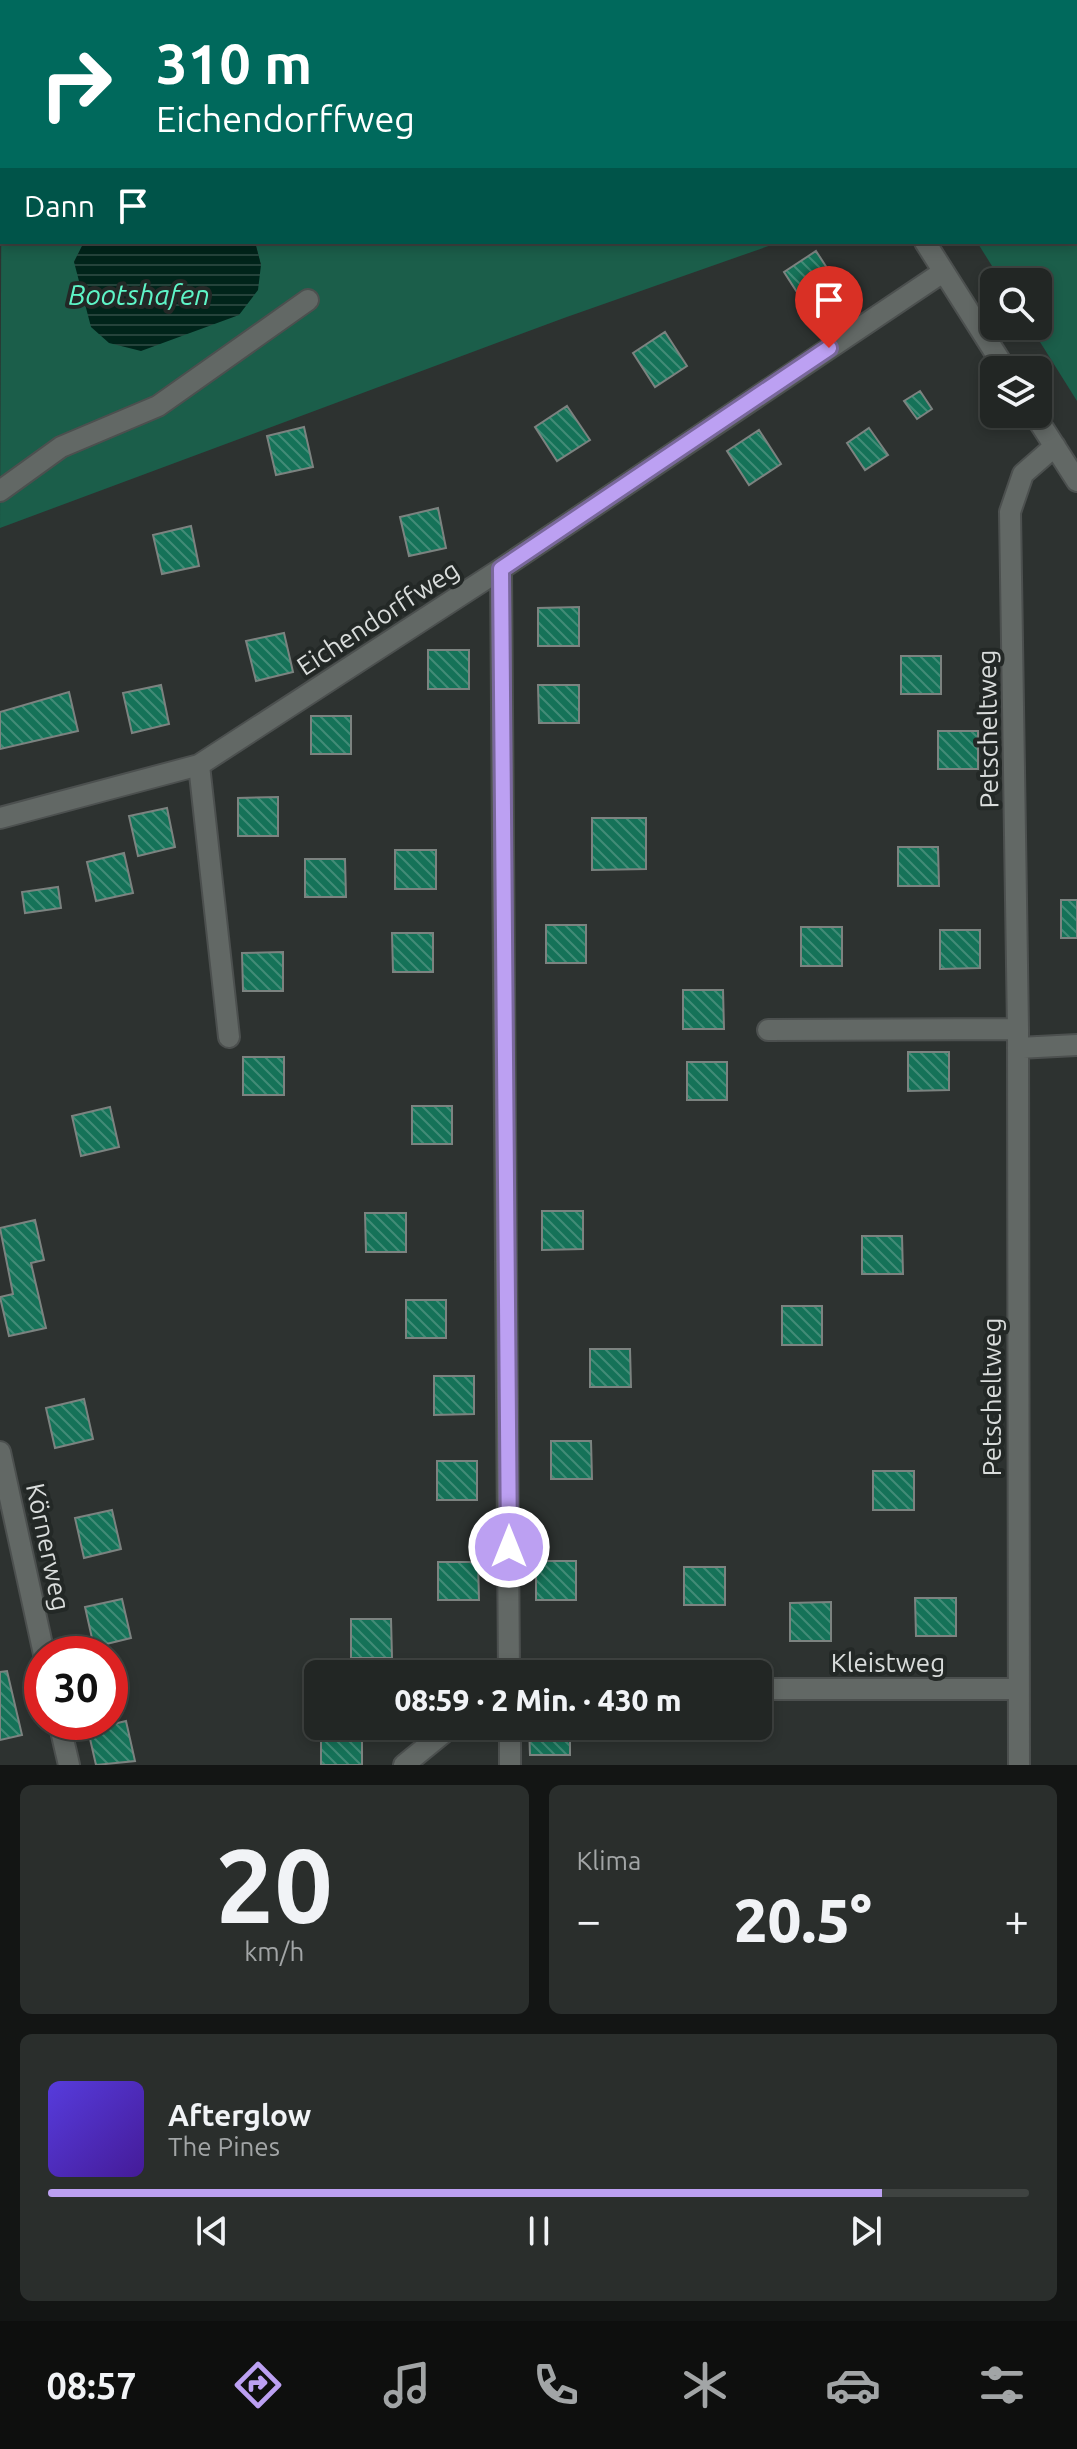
<!DOCTYPE html>
<html lang="de">
<meta charset="utf-8">
<style>
:root{--surface:#222624;--page:#2a2e2c;--text:#f1f3f6;--muted:#a2a5a6;--line:#3f4341;--accent:#bca0f2}
body{margin:0;font-family:Ubuntu,sans-serif;background:var(--page);color:var(--text);height:100vh;display:flex;flex-direction:column;font-size:30px;white-space:nowrap}
*{box-sizing:border-box;margin:0}
p{font-size:26px;color:var(--muted)}
.icon{flex:none;width:44px;height:44px;fill:none;stroke:currentColor;stroke-width:2;stroke-linecap:round;stroke-linejoin:round}
.map{position:relative;height:1765px;overflow:hidden}
.drawer{display:flex;flex-direction:column;gap:20px;padding:20px;background:#131514;flex:1}
.drawer>*{flex:none}
.top-card{position:absolute;left:0px;top:0px;width:1078px;height:244px;box-shadow:0 4px 12px #0003,0 0 0 2px var(--line);background:#00695c;color:#fff;overflow:hidden}
.fabs{position:absolute;left:980px;top:268px;display:grid;gap:16px}
.fabs a{display:grid;place-items:center;width:72px;height:72px;border-radius:12px;background:var(--surface);box-shadow:0 4px 12px #0003,0 0 0 2px var(--line);font-size:40px}
.speed{position:absolute;left:24px;top:1636px;display:flex;gap:16px;font-size:40px;font-weight:700;text-align:center}
.speed>*{display:grid;place-content:center;width:104px;height:104px;border-radius:50%;background:var(--surface);box-shadow:0 4px 12px #0003,0 0 0 2px var(--line);line-height:1}
.speed .limit{border:12px solid #d22;background:#fff;color:#111}
.pin{position:absolute;display:grid;place-items:center;width:68px;height:68px;color:#fff;margin:-82px -34px;border-radius:50% 50% 50% 0;rotate:-45deg;box-shadow:0 0 8px #0007}
.pin .icon{rotate:45deg}
.me{position:absolute;width:88px;margin:-44px;rotate:0deg;stroke-linejoin:round;filter:drop-shadow(0 0 6px #0008)}
.turn{display:flex;align-items:center;gap:28px;height:168px;padding:0 24px;font-size:36px}
.turn .icon{width:104px;height:104px;stroke-width:2.5}
.turn b{display:block;font-size:56px;line-height:68px}
.then{display:flex;align-items:center;height:76px;padding:0 24px;background:#0003;gap:16px;font-size:30px}
.big{font-size:60px;font-weight:800;line-height:1.1}
.drawer .tile{flex:1;display:flex;flex-direction:column;justify-content:center;gap:12px;min-width:0;padding:0 28px;border-radius:12px;background:var(--page)}
.drawer .dial{align-items:center;gap:0}
.dial b{font-size:104px;line-height:1}
.song{display:flex;align-items:center;gap:24px}
.cover{width:96px;height:96px;border-radius:12px;background:linear-gradient(135deg,hsl(250 70% 55%),hsl(260 70% 35%))}
.played{height:8px;border-radius:4px;background:linear-gradient(90deg,var(--accent) 85%,var(--line) 85%)}
.keys{display:flex;justify-content:space-around;direction:ltr}
.heat{display:flex;justify-content:space-between;align-items:center;font-size:44px;direction:ltr}
.drawer .tiles{flex:1;display:grid;gap:20px;grid-template-columns:1fr 1fr}
.tile:last-child{grid-column:span 2}
.trip{position:absolute;left:304px;top:1660px;width:468px;height:80px;border-radius:12px;background:var(--surface);box-shadow:0 4px 12px #0003,0 0 0 2px var(--line);font-weight:800;line-height:80px;text-align:center}
.menu{display:flex;height:128px;justify-content:space-around;align-items:center;background:#0e0f0e;color:var(--muted)}
.menu .icon{width:56px;height:56px}
.menu .current{color:var(--accent)}
.menu b{font-size:36px;color:var(--text)}
.map>svg:first-child{display:block}
.green{fill:#1b5e4a}
.water{fill:url(#water-rules)}
.building{fill:url(#building-back-hatch);stroke:#7c8380;stroke-width:2}
.lines{fill:none;stroke-linecap:round;stroke-linejoin:round}
.minor-casing{stroke:#4c504f;stroke-width:24}
.minor{stroke:#626865;stroke-width:20}
.route-casing{stroke:#7a689d;stroke-width:20}
.route{stroke:#bca0f2;stroke-width:14}
.labels{text-anchor:middle;stroke-width:8;stroke-linejoin:round;paint-order:stroke}
.street-label{font-size:26px;fill:#d9dcdb;stroke:#232826}
.water-label{font-size:28px;font-style:italic;fill:#5ef5c7;stroke:#232826}
</style>
<div class="map">
<svg width="1077" height="1765" viewBox="0 0 1077 1765">
<defs>
<pattern id="water-rules" width="6" height="5" patternUnits="userSpaceOnUse" patternTransform="scale(2)"><rect width="6" height="5" fill="#00241a"/><path d="M0 2.5h6" fill="none" stroke="#25433b"/></pattern>
<pattern id="building-back-hatch" width="6" height="6" patternUnits="userSpaceOnUse" patternTransform="scale(2)"><rect width="6" height="6" fill="#157258"/><path d="M-1 5l2 2M0 0l6 6M5-1l2 2" fill="none" stroke="#428c77"/></pattern>
</defs>
<rect width="100%" height="100%" fill="#2d3230"/>
<path class="green" d="M 170,0 L 796,0 L 797,2 L 165,2 Z
M 863,0 L 1077,0 L 1077,401 L 1030,326 L 1038,326 L 1038,282 L 1002,282 L 977,242 L 1076,242 L 1076,2 Z
M 2,63 L 2,242 L 84,242 L 74,262 L 261,265 L 255,242 L 780,242 L 564,318 L 0,528 Z"/>
<path class="water" d="M 0,0 L 170,0 L 2,2 L 0,64 Z
M 84,242 L 255,242 L 261,265 L 258,290 L 239,315 L 141,351 L 109,343 L 91,327 L 74,262 Z"/>
<path class="building" d="M 816,251 L 838,285 L 806,306 L 784,272 Z
M 665,332 L 687,366 L 655,387 L 633,353 Z
M 920,391 L 932,409 L 917,419 L 904,401 Z
M 567,406 L 590,440 L 557,461 L 535,427 Z
M 304,427 L 313,467 L 276,475 L 267,436 Z
M 869,428 L 888,455 L 865,470 L 847,443 Z
M 759,430 L 781,464 L 749,485 L 727,451 Z
M 438,508 L 446,548 L 409,556 L 400,517 Z
M 191,526 L 199,566 L 162,574 L 153,535 Z
M 579,607 L 579,646 L 538,646 L 538,608 Z
M 284,633 L 293,672 L 256,681 L 246,641 Z
M 428,650 L 469,650 L 469,689 L 428,689 Z
M 901,656 L 941,656 L 941,694 L 901,694 Z
M 161,685 L 169,724 L 132,733 L 123,693 Z
M 538,685 L 579,685 L 579,723 L 539,723 Z
M 69,692 L 78,731 L 0,749 L 0,712 Z
M 311,716 L 351,716 L 351,754 L 311,754 Z
M 938,731 L 978,731 L 978,769 L 938,769 Z
M 278,797 L 278,836 L 238,836 L 238,798 Z
M 167,808 L 175,847 L 138,856 L 129,816 Z
M 592,818 L 646,818 L 646,869 L 592,870 Z
M 898,847 L 938,847 L 939,886 L 898,886 Z
M 395,850 L 436,850 L 436,889 L 395,889 Z
M 124,853 L 133,893 L 96,901 L 87,862 Z
M 305,859 L 345,859 L 346,897 L 305,897 Z
M 58,887 L 61,908 L 25,913 L 22,892 Z
M 1061,900 L 1077,900 L 1077,938 L 1061,938 Z
M 546,925 L 586,925 L 586,963 L 546,963 Z
M 801,927 L 842,927 L 842,966 L 801,966 Z
M 940,930 L 980,930 L 980,968 L 940,969 Z
M 392,933 L 433,933 L 433,972 L 393,972 Z
M 283,952 L 283,991 L 243,991 L 242,953 Z
M 683,990 L 723,990 L 724,1029 L 683,1029 Z
M 908,1052 L 949,1052 L 949,1090 L 908,1091 Z
M 243,1057 L 284,1057 L 284,1095 L 243,1095 Z
M 687,1062 L 727,1062 L 727,1100 L 687,1100 Z
M 412,1106 L 452,1106 L 452,1144 L 412,1144 Z
M 110,1107 L 119,1147 L 81,1156 L 72,1116 Z
M 542,1211 L 583,1211 L 583,1249 L 542,1250 Z
M 365,1213 L 406,1213 L 406,1252 L 366,1252 Z
M 35,1220 L 44,1260 L 31,1263 L 46,1328 L 9,1336 L 0,1297 L 13,1294 L 0,1228 Z
M 862,1236 L 902,1236 L 903,1274 L 862,1274 Z
M 406,1300 L 446,1300 L 446,1338 L 406,1338 Z
M 782,1306 L 822,1306 L 822,1345 L 782,1345 Z
M 590,1349 L 630,1349 L 631,1387 L 590,1387 Z
M 434,1376 L 474,1376 L 474,1414 L 434,1415 Z
M 84,1399 L 93,1439 L 55,1448 L 46,1408 Z
M 551,1441 L 591,1441 L 592,1479 L 551,1479 Z
M 437,1461 L 477,1461 L 477,1500 L 437,1500 Z
M 873,1471 L 914,1471 L 914,1510 L 873,1510 Z
M 112,1510 L 121,1549 L 84,1558 L 75,1518 Z
M 536,1561 L 576,1561 L 576,1600 L 536,1600 Z
M 438,1562 L 478,1562 L 479,1600 L 438,1600 Z
M 684,1567 L 725,1567 L 725,1605 L 684,1605 Z
M 915,1598 L 956,1598 L 956,1636 L 916,1636 Z
M 122,1599 L 131,1638 L 94,1647 L 85,1607 Z
M 831,1602 L 831,1641 L 790,1641 L 790,1603 Z
M 351,1619 L 391,1619 L 392,1658 L 351,1658 Z
M 7,1671 L 22,1735 L 0,1740 L 0,1672 Z
M 126,1721 L 135,1761 L 96,1765 L 88,1730 Z
M 529,1726 L 570,1726 L 570,1755 L 530,1755 Z
M 321,1734 L 362,1734 L 362,1765 L 321,1765 Z"/>
<g class="lines">
<defs>
<path id="minor" d="M 822,0 L 823,2
M 925,242 L 1006,370
M 1034,414 L 1077,481
M 0,491 L 61,447 L 158,406 L 308,300
M 501,569 L 509,1674
M 199,765 L 229,1037
M 0,818 L 199,765 L 501,569 L 943,272
M 768,1030 L 1018,1029
M 1018,1048 L 1077,1045
M 0,1452 L 44,1654
M 758,1689 L 1018,1689
M 59,1722 L 69,1765
M 510,1726 L 510,1765
M 404,1765 L 452,1726
M 1019,1765 L 1018,1029 L 1010,512 L 1023,474 L 1055,446"/>
</defs>
<use href="#minor" class="minor-casing"/>
<use href="#minor" class="minor"/>
</g>
<g class="lines">
<defs>
<path id="route" d="M 509,1547 L 501,569 L 829,348"/>
</defs>
<use href="#route" class="route-casing"/>
<use href="#route" class="route"/>
</g>
<g class="labels">
<g class="street-label">
<text transform="translate(378 618) rotate(-33)" y="9">Eichendorffweg</text>
<text transform="translate(988 729) rotate(-91)" y="9">Petscheltweg</text>
<text transform="translate(992 1397) rotate(-90)" y="9">Petscheltweg</text>
<text transform="translate(48 1547) rotate(78)" y="9">Körnerweg</text>
<text x="888" y="1672">Kleistweg</text>
</g>
<g class="water-label">
<text x="139" y="305">Bootshafen</text>
</g>
</g>
</svg>
<div class="fabs">
<a><svg class="icon" aria-label="search" viewBox="0 0 24 24"><circle cx="10" cy="10" r="6"/><path d="M15 15l6 6"/></svg></a>
<a><svg class="icon" aria-label="layers" viewBox="0 0 24 24"><path d="M12 4l9 5-9 5-9-5zM3 14l9 5 9-5"/></svg></a>
</div>
<div class="speed"><div class="limit">30</div></div>
<div class="pin" style="left:829px;top:348px;background:#d93025"><svg class="icon" aria-label="arrive" viewBox="0 0 24 24"><path d="M6 21V4h12l-3 4 3 4H6"/></svg></div>
<svg class="me" style="left:509px;top:1547px" viewBox="-20 -20 40 40"><circle r="17" fill="#bca0f2" stroke="#fff" stroke-width="3"/><path d="M0-11L8 9 0 5-8 9z" fill="#fff"/></svg>
<div class="trip">08:59 · 2 Min. · 430 m</div>
<div class="top-card">
<div class="turn"><svg class="icon" aria-label="right" viewBox="0 0 24 24"><path d="M7 20v-9h11M14 6l5 5-5 5"/></svg><div><b>310 m</b>Eichendorffweg</div></div>
<div class="then">Dann<svg class="icon" aria-label="arrive" viewBox="0 0 24 24"><path d="M6 21V4h12l-3 4 3 4H6"/></svg></div>
</div>
</div>
<section class="drawer">
<div class="tiles">
<div class="tile dial"><b>20</b><p>km/h</p></div>
<div class="tile"><p>Klima</p>
<div class="heat"><a>−</a><b class="big">20.5°</b><a>+</a></div>
</div>
<div class="tile">
<div class="song"><i class="cover"></i><div><b>Afterglow</b><p>The Pines</p></div></div>
<div class="played"></div>
<div class="keys"><svg class="icon" aria-label="previous" viewBox="0 0 24 24"><path d="M18 5L8 12l10 7zM5 5v14"/></svg><svg class="icon" aria-label="pause" viewBox="0 0 24 24"><path d="M8 5v14M16 5v14"/></svg><svg class="icon" aria-label="next" viewBox="0 0 24 24"><path d="M6 5l10 7-10 7zM19 5v14"/></svg></div>
</div>
</div>
</section>
<nav class="menu">
<b>08:57</b>
<svg class="icon current" aria-label="directions" viewBox="0 0 24 24"><path d="M12 3l9 9-9 9-9-9zM9 14v-3h6M13 9l2 2-2 2"/></svg>
<svg class="icon" aria-label="music" viewBox="0 0 24 24"><path d="M9 18V5l10-2v13"/><circle cx="6" cy="18" r="3"/><circle cx="16" cy="16" r="3"/></svg>
<svg class="icon" aria-label="phone" viewBox="0 0 24 24"><path d="M5 4h4l2 5-3 2q2 4 5 5l2-3 5 2v4C11 20 4 13 5 4z"/></svg>
<svg class="icon" aria-label="climate" viewBox="0 0 24 24"><path d="M12 3v18M4 7l16 10M4 17L20 7"/></svg>
<svg class="icon" aria-label="car" viewBox="0 0 24 24"><path d="M5 17H2v-5l4-1 3-4h7l3 4 3 1v5h-3M9 17h6M6 11h13"/><circle cx="7" cy="17" r="2"/><circle cx="17" cy="17" r="2"/></svg>
<svg class="icon" aria-label="filters" viewBox="0 0 24 24"><path d="M4 7h16M4 17h16"/><circle cx="9" cy="7" r="2"/><circle cx="15" cy="17" r="2"/></svg>
</nav>
